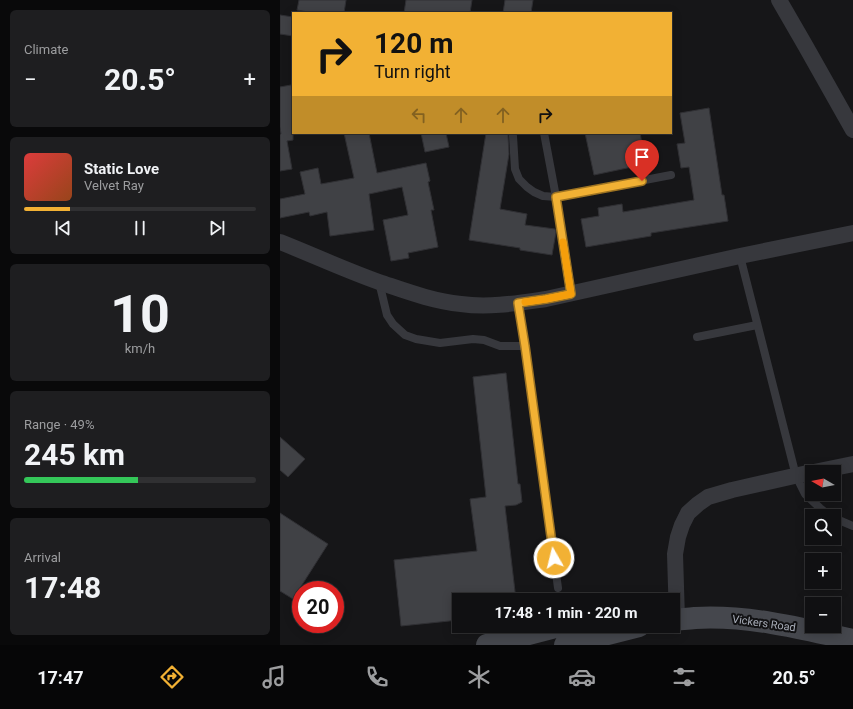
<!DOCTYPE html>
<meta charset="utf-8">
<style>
:root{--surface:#101012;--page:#1e1e20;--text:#f1f3f6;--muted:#9c9d9f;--line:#303032;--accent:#f2b134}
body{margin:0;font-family:Roboto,sans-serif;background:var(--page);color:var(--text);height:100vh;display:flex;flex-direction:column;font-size:15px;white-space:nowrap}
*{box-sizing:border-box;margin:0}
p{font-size:13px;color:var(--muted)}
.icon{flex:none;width:22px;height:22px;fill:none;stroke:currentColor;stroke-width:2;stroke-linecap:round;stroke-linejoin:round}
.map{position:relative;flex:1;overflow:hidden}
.sheet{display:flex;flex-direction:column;gap:10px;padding:10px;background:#09090a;width:280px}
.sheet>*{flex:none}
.guide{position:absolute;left:12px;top:12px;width:380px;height:122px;border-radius:0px;box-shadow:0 2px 10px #0003,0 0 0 1px var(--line);background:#f2b134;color:#111;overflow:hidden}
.needle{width:26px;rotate:279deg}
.buttons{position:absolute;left:525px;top:465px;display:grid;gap:8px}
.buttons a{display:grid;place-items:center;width:36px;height:36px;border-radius:0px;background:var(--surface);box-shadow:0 2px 10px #0003,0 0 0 1px var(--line);font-size:20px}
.speed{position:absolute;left:12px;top:581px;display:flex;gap:8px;font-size:20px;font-weight:700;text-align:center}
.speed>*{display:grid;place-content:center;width:52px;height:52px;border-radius:50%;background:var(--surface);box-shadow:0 2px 10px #0003,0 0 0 1px var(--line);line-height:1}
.speed .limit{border:6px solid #d22;background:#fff;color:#111}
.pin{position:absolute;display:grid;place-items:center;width:34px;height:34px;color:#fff;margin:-41px -17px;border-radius:50% 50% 50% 0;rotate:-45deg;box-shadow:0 0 4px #0007}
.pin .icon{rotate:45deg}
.me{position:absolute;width:44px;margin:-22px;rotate:352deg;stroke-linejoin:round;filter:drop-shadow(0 0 3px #0008)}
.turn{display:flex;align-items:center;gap:14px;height:84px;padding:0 16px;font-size:18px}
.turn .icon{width:52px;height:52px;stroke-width:2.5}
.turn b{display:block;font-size:28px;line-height:34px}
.lanes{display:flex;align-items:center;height:38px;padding:0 16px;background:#0003;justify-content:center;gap:20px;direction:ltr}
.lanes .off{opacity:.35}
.big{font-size:30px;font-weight:700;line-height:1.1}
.sheet .widget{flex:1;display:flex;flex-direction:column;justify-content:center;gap:6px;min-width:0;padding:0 14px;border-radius:6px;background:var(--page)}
.sheet .dial{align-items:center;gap:0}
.dial b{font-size:52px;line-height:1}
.song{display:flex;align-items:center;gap:12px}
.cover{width:48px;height:48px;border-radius:6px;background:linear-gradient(135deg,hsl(0 70% 55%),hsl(20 70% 35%))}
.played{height:4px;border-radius:2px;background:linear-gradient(90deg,var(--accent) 20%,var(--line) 20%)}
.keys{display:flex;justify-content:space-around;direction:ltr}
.heat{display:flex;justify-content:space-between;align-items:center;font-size:22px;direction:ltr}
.charge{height:6px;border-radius:3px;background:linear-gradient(90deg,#34c759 49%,var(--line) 0)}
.trip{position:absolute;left:172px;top:593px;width:228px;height:40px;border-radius:0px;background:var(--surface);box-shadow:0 2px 10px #0003,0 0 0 1px var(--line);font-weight:700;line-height:40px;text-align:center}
.menu{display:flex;height:64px;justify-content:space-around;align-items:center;background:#060607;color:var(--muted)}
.menu .icon{width:28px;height:28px}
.menu .on{color:var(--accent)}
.menu b{font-size:18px;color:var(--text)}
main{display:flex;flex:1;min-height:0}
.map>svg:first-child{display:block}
.building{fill:#404145;stroke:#303034}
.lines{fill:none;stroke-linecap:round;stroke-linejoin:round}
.service{stroke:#37383d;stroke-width:8}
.minor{stroke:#37383d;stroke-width:16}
.secondary{stroke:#45474d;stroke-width:22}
.route-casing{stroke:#9d7322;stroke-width:10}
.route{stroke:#f2b134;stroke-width:7}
.slow{stroke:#f59e0b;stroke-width:7}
.labels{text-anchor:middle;stroke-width:4;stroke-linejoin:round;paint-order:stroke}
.street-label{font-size:11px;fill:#a8adb8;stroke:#111113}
</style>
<main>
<section class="sheet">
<div class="widget"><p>Climate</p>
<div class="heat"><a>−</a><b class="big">20.5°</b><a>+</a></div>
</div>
<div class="widget">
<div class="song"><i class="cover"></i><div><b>Static Love</b><p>Velvet Ray</p></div></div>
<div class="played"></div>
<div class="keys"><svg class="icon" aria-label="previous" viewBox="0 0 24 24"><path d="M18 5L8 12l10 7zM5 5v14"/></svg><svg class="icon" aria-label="pause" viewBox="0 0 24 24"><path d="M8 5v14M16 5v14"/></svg><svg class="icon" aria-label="next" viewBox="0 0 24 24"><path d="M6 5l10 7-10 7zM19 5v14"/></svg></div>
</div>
<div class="widget dial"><b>10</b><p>km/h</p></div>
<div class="widget"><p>Range · 49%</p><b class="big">245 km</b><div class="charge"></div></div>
<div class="widget"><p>Arrival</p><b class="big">17:48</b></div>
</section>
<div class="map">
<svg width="573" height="645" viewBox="0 0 573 645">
<rect width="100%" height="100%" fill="#161618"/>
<path class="building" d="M 19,0 L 66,0 L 64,13 L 34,13 L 17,10 Z
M 126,0 L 192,0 L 190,13 L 124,13 Z
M 225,0 L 253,0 L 251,13 L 223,13 Z
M 0,15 L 13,17 L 13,36 L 0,34 Z
M 11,85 L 13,94 L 13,140 L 7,141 L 12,169 L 0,171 L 0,135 L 1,134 L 0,127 L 0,87 Z
M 429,108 L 442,195 L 444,195 L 448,221 L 371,233 L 371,236 L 306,247 L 301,219 L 319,216 L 318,208 L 342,204 L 343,212 L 414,200 L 409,167 L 401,168 L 397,144 L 405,143 L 400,113 Z
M 64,133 L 89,133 L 97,173 L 146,163 L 150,181 L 148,182 L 154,210 L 151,210 L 158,247 L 128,253 L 129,258 L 111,261 L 103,220 L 128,215 L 122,187 L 89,194 L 94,230 L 50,236 L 47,212 L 30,216 L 29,212 L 0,218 L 0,199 L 25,194 L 20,172 L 38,168 L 41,184 L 74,178 Z
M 141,133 L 166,133 L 169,147 L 145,152 Z
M 206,133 L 228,133 L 228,136 L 229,154 L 220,209 L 247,214 L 245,225 L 275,229 L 276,232 L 272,255 L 240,250 L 240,248 L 189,240 Z
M 305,133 L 360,133 L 366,164 L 314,175 Z
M 226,373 L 238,484 L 240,484 L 242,502 L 236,505 L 225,506 L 236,600 L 179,600 L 179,620 L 121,626 L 114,560 L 197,551 L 190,499 L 206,497 L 193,377 Z
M 0,437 L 25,459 L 8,477 L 0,470 Z
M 0,513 L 48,544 L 13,599 L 0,591 Z"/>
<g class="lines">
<path class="service" d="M 264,133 L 276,197 L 291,294
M 233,136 L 235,169 L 239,179 L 247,187 L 254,192 L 263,196 L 276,197 L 391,175
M 460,256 L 516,476 L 525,494 L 540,508 L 550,516
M 99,282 L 107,315 L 113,324 L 125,335 L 136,339 L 160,343 L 193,339 L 204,340 L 220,346 L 245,346
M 238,303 L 245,346 L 278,588
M 417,337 L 477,325
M 554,518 L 573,526"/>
<path class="minor" d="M 499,0 L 525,45 L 573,130
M 0,242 C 33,255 65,270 99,282 C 126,291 152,301 181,304 C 209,308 238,303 266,299 L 460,256 L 573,233
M 534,472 L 573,464
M 397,619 L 395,554 L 398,537 L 402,525 L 408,513 L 418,504 L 428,497 L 452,490 L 532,472"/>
<path class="secondary" d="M 393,620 C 400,619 407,619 415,618 C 468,615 521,628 573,640
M 207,645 L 279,626
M 285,645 L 359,626"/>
</g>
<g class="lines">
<defs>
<path id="route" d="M 274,558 L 245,346 L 238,303 L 266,299 L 291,294 L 276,197 L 362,181"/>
</defs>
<use href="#route" class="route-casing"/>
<use href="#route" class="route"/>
<path class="slow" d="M 245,302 L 266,299 L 291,294 L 283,242"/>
</g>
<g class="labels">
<g class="street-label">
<text transform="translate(484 623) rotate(8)" y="4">Vickers Road</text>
</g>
</g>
</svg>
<div class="buttons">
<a><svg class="needle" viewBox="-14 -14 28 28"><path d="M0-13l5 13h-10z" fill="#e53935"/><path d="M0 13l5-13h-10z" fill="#9c9d9f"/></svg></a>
<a><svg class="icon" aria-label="search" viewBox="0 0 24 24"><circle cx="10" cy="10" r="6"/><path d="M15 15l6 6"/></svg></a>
<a>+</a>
<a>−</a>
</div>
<div class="speed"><div class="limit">20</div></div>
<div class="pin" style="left:362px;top:181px;background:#d93025"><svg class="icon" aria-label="arrive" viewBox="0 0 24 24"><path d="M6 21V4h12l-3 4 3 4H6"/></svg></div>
<svg class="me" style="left:274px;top:558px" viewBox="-20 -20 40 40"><circle r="17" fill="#f2b134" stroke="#fff" stroke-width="3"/><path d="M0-11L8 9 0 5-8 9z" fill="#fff"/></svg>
<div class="trip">17:48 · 1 min · 220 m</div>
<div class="guide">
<div class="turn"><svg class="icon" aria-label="right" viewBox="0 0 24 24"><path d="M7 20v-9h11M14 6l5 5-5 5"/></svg><div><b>120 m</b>Turn right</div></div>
<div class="lanes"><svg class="icon off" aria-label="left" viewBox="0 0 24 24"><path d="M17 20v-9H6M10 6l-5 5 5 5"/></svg><svg class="icon off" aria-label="ahead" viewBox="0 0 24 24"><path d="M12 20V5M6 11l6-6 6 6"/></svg><svg class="icon off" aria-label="ahead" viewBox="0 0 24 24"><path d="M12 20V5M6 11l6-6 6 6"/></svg><svg class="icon" aria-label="right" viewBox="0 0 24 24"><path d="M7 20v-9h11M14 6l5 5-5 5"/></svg></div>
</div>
</div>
</main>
<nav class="menu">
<b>17:47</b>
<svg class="icon on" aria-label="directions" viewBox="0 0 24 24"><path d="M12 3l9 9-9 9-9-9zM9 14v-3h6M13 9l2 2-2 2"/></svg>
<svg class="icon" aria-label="music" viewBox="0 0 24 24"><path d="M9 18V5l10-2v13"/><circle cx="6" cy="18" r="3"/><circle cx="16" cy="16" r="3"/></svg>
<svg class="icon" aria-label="phone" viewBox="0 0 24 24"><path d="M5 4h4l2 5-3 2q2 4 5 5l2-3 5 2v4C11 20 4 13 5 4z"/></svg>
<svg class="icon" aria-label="climate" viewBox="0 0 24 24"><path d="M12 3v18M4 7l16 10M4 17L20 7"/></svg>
<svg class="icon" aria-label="car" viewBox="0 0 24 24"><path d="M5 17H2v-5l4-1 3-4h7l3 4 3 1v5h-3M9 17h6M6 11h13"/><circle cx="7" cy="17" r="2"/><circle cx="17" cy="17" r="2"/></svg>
<svg class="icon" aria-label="filters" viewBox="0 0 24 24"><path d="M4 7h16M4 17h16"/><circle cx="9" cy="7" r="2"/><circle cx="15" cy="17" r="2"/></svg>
<b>20.5°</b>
</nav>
